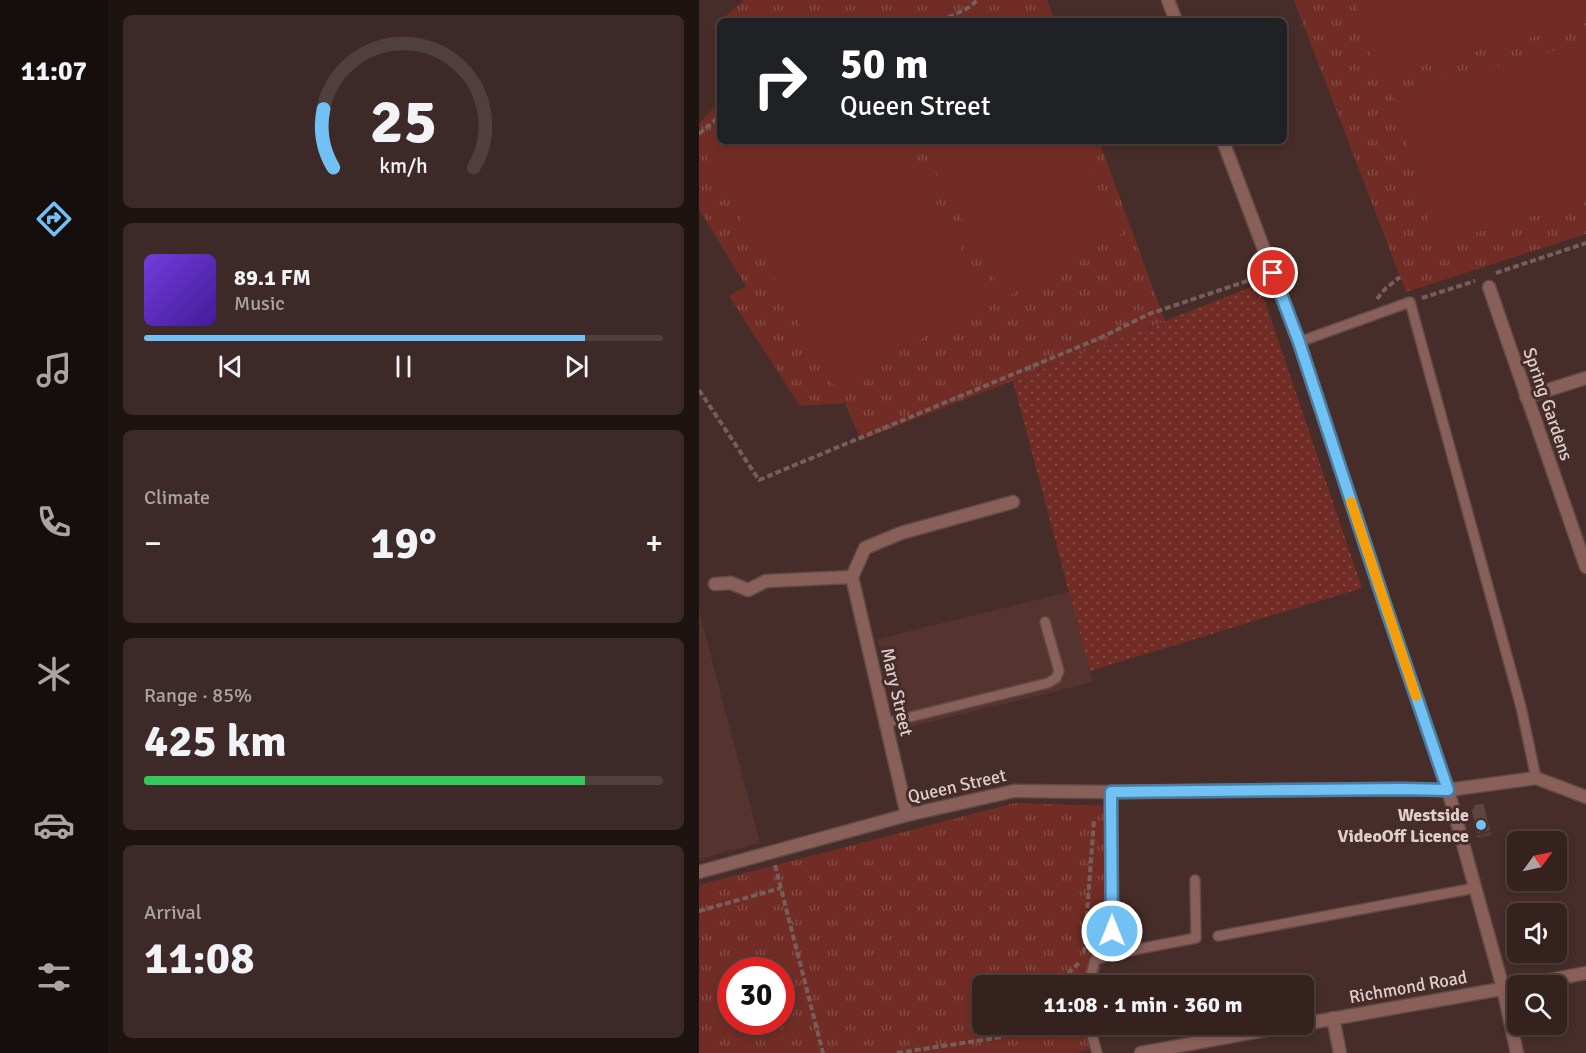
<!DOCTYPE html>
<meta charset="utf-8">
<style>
:root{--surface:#35221f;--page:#3d2a28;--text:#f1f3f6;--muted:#aaa4a4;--line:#4f3f3d;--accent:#72c1f5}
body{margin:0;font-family:Signika,sans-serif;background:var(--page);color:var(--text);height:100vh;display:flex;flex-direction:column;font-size:22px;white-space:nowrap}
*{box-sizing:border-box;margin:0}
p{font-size:20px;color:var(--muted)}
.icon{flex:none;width:33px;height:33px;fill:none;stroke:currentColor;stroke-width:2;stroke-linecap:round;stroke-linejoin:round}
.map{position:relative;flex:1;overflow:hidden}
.side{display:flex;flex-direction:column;gap:15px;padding:15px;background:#1d1311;width:591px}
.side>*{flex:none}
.hud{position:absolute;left:18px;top:18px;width:570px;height:126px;border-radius:9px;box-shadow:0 3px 9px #0003,0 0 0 2px var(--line);background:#202124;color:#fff;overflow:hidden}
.needle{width:39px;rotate:57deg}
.tools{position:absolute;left:808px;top:831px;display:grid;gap:12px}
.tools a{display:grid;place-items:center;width:60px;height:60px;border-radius:9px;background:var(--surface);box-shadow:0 3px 9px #0003,0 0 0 2px var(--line);font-size:30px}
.speed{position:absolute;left:18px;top:957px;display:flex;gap:12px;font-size:30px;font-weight:700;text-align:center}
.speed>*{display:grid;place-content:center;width:78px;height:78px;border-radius:50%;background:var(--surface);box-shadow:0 3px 9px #0003,0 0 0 2px var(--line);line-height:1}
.speed .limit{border:9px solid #d22;background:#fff;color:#111}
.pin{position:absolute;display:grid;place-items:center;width:51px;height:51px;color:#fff;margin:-26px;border:3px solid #fff;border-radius:50%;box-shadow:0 2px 6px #0007}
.me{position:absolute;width:66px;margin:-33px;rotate:0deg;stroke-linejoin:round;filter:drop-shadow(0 0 4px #0008)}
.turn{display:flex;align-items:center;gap:21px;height:126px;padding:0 24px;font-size:27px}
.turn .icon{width:78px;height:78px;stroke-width:2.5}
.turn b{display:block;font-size:42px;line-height:51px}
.big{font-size:45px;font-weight:700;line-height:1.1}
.side .widget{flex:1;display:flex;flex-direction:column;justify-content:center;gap:9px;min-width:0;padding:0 21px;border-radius:9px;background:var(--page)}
.side .dial{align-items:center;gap:0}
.dial svg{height:156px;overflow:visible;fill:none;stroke:var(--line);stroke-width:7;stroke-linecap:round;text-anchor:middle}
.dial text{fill:var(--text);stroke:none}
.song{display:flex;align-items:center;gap:18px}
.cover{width:72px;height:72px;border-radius:9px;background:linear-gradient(135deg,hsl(260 70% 55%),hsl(260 70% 35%))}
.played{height:6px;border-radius:3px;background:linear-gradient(90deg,var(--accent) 85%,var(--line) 85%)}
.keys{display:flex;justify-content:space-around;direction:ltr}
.heat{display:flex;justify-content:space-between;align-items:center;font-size:33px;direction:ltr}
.charge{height:9px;border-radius:4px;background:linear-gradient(90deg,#34c759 85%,var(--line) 0)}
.trip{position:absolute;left:273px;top:975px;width:342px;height:60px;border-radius:9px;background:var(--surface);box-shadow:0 3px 9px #0003,0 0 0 2px var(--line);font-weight:700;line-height:60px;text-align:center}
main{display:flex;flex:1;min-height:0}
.menu{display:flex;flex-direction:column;width:108px;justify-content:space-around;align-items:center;background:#150e0c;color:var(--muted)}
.menu .icon{width:42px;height:42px}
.menu .selected{color:var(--accent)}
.menu b{font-size:27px;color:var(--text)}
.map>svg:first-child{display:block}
.built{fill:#55342f}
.grass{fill:url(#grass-tufts);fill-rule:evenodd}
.garden{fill:url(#garden-dots)}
.pitch{fill:#712d25}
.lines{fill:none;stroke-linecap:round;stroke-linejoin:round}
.service-casing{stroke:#624a46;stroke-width:12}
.minor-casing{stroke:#624a46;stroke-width:15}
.tertiary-casing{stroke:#624a46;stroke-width:15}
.path{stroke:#765f5b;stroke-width:4;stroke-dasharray:6 3;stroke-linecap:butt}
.service{stroke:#896059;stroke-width:9}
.minor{stroke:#896059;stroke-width:12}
.tertiary{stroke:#896059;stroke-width:12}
.wall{fill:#523a37}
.building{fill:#5f4440;stroke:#42302d;stroke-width:1.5}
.route-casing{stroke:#4a7d9f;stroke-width:15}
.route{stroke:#72c1f5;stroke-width:10}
.slow{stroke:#f59e0b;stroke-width:10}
.poi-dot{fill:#72c1f5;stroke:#472d29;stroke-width:2}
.labels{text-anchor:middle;stroke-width:6;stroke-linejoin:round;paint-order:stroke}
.street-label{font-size:18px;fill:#dfcecb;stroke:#472d29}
.poi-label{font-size:18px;font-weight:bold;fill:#dfcecb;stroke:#472d29;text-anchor:end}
</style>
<main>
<nav class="menu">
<b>11:07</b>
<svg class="icon selected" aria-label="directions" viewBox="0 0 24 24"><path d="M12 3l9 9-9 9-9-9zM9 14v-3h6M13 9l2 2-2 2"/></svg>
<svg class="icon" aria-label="music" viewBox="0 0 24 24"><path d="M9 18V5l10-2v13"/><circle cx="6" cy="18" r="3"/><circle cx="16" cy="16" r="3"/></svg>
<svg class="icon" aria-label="phone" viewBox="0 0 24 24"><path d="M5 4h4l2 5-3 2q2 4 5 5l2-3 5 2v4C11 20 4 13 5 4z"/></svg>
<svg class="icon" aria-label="climate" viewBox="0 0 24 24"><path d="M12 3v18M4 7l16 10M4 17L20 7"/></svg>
<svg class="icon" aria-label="car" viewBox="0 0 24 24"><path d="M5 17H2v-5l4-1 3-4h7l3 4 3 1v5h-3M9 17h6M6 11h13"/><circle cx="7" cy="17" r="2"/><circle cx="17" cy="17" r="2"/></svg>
<svg class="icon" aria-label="filters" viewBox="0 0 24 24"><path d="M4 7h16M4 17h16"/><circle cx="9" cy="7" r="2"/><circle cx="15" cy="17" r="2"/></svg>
</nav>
<section class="side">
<div class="widget dial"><svg viewBox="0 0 100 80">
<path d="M14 69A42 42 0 1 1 86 69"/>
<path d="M14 69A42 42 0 0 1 9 39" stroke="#72c1f5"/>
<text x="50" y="56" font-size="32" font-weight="700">25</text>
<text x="50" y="72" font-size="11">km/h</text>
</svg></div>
<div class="widget">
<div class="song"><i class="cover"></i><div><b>89.1 FM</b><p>Music</p></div></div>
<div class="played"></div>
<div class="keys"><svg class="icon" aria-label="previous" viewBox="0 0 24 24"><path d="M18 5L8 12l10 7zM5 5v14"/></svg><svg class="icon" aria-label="pause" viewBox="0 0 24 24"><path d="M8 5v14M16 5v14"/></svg><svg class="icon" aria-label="next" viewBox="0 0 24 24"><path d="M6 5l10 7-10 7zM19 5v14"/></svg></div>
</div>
<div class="widget"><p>Climate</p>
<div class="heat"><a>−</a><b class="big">19°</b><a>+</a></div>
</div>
<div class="widget"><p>Range · 85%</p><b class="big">425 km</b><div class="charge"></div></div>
<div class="widget"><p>Arrival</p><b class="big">11:08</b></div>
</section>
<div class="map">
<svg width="887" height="1053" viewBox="0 0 887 1053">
<defs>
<pattern id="grass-tufts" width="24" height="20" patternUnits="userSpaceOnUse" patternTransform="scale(1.5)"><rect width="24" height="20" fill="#712d25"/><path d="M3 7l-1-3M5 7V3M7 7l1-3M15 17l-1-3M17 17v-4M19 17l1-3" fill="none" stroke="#854a43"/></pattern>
<pattern id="garden-dots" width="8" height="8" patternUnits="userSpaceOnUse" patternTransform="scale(1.5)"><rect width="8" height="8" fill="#712d25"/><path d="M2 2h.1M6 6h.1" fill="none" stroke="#854a43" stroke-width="1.8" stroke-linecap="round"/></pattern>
</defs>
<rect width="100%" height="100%" fill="#472d29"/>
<path class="built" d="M 370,592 L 394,682 L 203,729 L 178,639 Z
M 0,611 L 61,843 L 0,859 Z"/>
<path class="grass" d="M 45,0 L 348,0 L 356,21 L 21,21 L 21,34 L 14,27 Z
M 595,0 L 887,0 L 887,234 L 707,292 Z
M 21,101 L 21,141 L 400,141 L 466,321 L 162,440 L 146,403 L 101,406 L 30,296 L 47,286 L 0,209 L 0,124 Z
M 316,803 L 408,806 L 406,940 L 398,985 L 284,986 L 284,1024 L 394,1025 L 394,1049 L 375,1053 L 0,1053 L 0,885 ZM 32,970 L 82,970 L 82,1022 L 32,1022 Z"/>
<path class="garden" d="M 560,284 L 663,588 L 391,671 L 314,381 Z"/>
<path class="pitch" d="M 656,0 L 887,0 L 887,23 L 677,77 Z
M 887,42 L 887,201 L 736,244 L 694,94 Z
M 36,141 L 203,141 L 291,301 L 135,387 L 8,156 Z
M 220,141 L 373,141 L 424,233 L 306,298 Z"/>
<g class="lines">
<defs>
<path id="service" d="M 600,342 L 711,302 L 822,707 L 837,778
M 187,723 L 349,683 L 357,678 L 360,671 L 346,622
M 519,936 L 776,888
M 389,986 L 396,960 L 413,954 L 497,938 L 496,880
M 390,1024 L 398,1053"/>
<path id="minor" d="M 469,0 L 477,21
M 524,141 L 600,342 L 686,605 L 749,790 L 804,988 L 818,1053
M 790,287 L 887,567
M 827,397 L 887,378
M 153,577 L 208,815
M 16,584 L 32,583 L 49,590 L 67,581 L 153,577 L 166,548 L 202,533 L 314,502
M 412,792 L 413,954
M 819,986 L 887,973
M 634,1018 L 641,1053
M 604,1024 L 819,986
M 442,1053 L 599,1024"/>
<path id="tertiary" d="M 0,872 L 208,815 L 315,791 L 412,792 L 703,789 L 749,790 L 837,778 L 887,797"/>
</defs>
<use href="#service" class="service-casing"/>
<use href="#minor" class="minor-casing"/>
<use href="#tertiary" class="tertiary-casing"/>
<path class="path" d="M 241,21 L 267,9 L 279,0
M 0,134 L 21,116
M 797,273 L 887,243
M 723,298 L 776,281
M 678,299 L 686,289 L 701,277
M 0,390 L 60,480 L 401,338 L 450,314 L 560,277
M 76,865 L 124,1053
M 0,911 L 82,888
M 385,953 L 395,820
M 356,986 L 381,962
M 198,1053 L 303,1037 L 316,1024"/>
<use href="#service" class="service"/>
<use href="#minor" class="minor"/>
<use href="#tertiary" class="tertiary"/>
</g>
<path class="wall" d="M 772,811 L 792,831 L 792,836 L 778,838 L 772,815 Z"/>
<path class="building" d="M 785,803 L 792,831 L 778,834 L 772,811 L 776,804 Z"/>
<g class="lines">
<defs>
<path id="route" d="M 413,931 L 412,792 L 703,789 L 749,790 L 686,605 L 600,342 L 574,273"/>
</defs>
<use href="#route" class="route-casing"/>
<use href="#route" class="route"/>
<path class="slow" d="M 652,502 L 717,696"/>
</g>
<circle class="poi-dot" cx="782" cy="825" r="6"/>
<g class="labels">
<g class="street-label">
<text transform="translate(849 404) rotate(71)" y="6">Spring Gardens</text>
<text transform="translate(198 692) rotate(77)" y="6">Mary Street</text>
<text transform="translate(258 786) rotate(-13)" y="6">Queen Street</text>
<text transform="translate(709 987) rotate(-10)" y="6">Richmond Road</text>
</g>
<g class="poi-label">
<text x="770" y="821">Westside<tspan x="770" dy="21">VideoOff Licence</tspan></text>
</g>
</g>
</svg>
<div class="tools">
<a><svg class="needle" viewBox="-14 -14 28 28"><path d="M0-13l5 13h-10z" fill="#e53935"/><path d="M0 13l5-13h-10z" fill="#aaa4a4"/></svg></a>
<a><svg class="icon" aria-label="sound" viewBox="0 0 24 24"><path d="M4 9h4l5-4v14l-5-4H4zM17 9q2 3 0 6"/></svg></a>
<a><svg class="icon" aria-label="search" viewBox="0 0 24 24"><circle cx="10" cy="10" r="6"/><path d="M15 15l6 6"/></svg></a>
</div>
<div class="speed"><div class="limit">30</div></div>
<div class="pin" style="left:574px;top:273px;background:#d93025"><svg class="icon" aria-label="arrive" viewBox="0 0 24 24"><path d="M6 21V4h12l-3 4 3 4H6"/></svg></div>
<svg class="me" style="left:413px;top:931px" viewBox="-20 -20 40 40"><circle r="17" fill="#72c1f5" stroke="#fff" stroke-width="3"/><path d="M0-11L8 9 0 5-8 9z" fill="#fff"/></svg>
<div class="trip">11:08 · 1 min · 360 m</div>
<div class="hud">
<div class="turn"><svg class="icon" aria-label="right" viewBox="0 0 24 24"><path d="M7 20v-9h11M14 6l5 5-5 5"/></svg><div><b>50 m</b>Queen Street</div></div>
</div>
</div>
</main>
